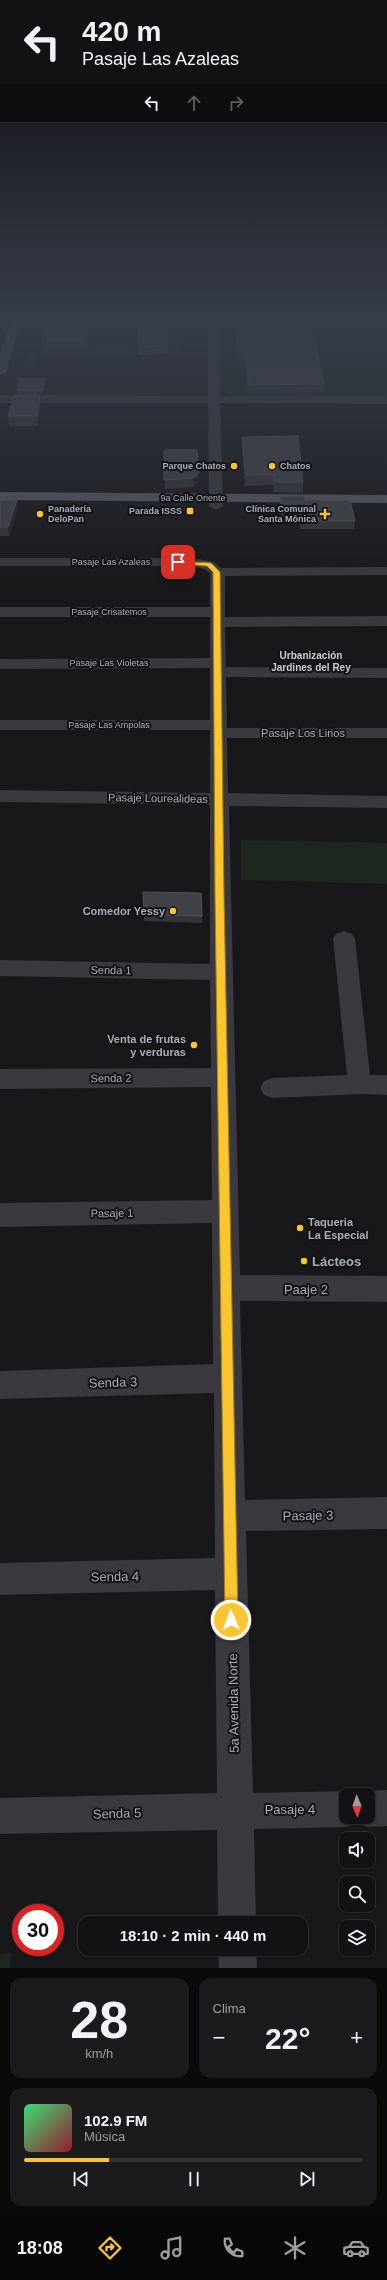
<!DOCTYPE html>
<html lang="es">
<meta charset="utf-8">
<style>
:root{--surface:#121214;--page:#1b1b1d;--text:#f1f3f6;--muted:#9c9ea0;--line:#313234;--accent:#fbc52f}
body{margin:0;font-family:Helvetica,sans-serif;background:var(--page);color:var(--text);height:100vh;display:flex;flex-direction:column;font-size:15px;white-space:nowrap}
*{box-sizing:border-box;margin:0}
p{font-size:13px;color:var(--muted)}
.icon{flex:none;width:22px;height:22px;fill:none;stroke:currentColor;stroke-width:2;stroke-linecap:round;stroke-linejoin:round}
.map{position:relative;height:1968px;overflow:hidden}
.drawer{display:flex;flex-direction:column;gap:10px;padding:10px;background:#0a0a0b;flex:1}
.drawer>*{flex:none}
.hud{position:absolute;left:0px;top:0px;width:387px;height:122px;box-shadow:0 1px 3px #0004,0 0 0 1px var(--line);background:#121214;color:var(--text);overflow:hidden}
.needle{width:26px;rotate:178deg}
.tools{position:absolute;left:339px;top:1788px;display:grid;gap:8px}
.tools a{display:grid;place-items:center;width:36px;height:36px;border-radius:8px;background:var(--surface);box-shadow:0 1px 3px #0004,0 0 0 1px var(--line);font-size:20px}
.speed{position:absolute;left:12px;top:1904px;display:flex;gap:8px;font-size:20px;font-weight:700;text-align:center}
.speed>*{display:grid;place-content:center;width:52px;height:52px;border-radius:50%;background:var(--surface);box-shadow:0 1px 3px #0004,0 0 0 1px var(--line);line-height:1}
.speed .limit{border:6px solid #d22;background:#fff;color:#111}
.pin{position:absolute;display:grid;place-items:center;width:34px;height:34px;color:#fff;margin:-17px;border-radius:8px;box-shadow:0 2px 6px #0006}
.me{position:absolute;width:44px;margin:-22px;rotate:359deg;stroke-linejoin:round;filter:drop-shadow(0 0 3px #0008)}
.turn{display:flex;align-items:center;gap:14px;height:84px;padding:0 16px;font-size:18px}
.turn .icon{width:52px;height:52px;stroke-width:2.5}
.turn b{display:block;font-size:28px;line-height:34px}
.lanes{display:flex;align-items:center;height:38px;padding:0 16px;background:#0003;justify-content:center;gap:20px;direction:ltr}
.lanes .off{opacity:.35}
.big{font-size:30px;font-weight:800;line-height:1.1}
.drawer .card{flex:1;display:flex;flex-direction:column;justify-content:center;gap:6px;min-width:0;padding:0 14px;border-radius:12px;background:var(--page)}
.drawer .dial{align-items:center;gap:0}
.dial b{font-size:52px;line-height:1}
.song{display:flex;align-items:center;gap:12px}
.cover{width:48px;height:48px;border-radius:6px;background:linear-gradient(135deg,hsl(140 70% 55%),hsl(350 70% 35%))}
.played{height:4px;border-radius:2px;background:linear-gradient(90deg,var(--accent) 25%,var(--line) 25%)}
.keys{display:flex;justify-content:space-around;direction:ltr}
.heat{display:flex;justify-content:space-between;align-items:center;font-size:22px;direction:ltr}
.drawer .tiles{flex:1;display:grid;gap:10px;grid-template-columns:1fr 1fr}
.card:last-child{grid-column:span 2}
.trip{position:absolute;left:78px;top:1916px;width:230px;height:40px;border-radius:12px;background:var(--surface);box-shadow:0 1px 3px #0004,0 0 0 1px var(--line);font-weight:800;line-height:40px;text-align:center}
.tab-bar{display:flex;height:64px;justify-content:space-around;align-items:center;background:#070708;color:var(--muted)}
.tab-bar .icon{width:28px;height:28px}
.tab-bar .selected{color:var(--accent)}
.tab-bar b{font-size:18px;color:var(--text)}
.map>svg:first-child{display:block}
.green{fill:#1d261f}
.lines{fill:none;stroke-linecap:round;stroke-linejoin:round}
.minor{fill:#39393f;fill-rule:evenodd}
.major{fill:#54565e;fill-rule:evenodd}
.wall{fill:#343438}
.shaded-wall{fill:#232326}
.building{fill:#404146;stroke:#515258}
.route{fill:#fbc52f;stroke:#a3801f}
.poi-dot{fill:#fbc52f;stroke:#131315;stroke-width:1.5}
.labels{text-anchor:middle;stroke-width:4;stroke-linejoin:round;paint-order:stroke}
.far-poi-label{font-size:9px;font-weight:bold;fill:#a9adba;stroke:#131315;text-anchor:end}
.far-street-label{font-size:9px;fill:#a9adba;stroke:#131315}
.far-neighbourhood-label{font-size:10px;font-weight:bold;fill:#cbcdd6;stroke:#131315}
.street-label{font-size:11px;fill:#a9adba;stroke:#131315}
.poi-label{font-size:11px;font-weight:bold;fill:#a9adba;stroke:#131315;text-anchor:end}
.near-poi-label{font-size:13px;font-weight:bold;fill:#a9adba;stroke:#131315;text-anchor:start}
.near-street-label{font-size:13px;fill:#a9adba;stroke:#131315}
</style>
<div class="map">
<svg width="387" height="1968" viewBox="0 0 387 1968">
<rect width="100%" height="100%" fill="#18181a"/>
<path class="green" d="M 387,320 L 387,398 L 237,397 L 217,391 L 216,324 L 225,321 Z
M 97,324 L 179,324 L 180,351 L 168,351 L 168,329 L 97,329 Z
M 90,348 L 134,348 L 134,358 L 88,358 Z
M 28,352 L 37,352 L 37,355 L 56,356 L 37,356 L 34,367 L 25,367 Z
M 241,840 L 387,843 L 387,884 L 241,880 Z
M 11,1953 L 10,1968 L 0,1968 L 0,1954 Z"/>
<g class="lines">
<path class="minor" d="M 22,317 L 20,323 L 0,324 L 0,318 Z
M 208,317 L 218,317 L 220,396 L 387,396 L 387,404 L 220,403 L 223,506 L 216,510 L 209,506 L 208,403 L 0,403 L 0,395 L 208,396 Z
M 0,558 L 192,558 L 214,562 L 221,568 L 387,567 L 387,575 L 225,576 L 225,617 L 387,616 L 387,626 L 225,627 L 226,667 L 387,668 L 387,678 L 226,677 L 227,728 L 387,728 L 387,738 L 227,738 L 228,793 L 387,796 L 387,808 L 229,806 L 240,1275 L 387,1276 L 387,1302 L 240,1301 L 245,1500 L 387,1497 L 387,1529 L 246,1531 L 253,1793 L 346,1791 L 356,1795 L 346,1795 L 346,1817 L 368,1817 L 368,1795 L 358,1795 L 368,1791 L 387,1790 L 387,1826 L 368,1827 L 357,1823 L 346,1827 L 254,1829 L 256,1923 L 218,1923 L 217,1830 L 0,1834 L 0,1798 L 217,1793 L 215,1590 L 0,1595 L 0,1563 L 215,1558 L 214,1393 L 0,1399 L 0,1371 L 213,1364 L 212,1223 L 0,1227 L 0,1203 L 212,1200 L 211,1087 L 0,1089 L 0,1069 L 211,1068 L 210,980 L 0,976 L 0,960 L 210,964 L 210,805 L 0,802 L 0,790 L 210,793 L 210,730 L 0,730 L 0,720 L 210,720 L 210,668 L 0,669 L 0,659 L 210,658 L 210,617 L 0,617 L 0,607 L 210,607 L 210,573 L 204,569 L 192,566 L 0,566 Z
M 344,931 L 352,934 L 355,939 L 370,1075 L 387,1075 L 387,1095 L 362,1094 L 272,1098 L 264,1095 L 260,1088 L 264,1081 L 272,1078 L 347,1075 L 333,939 L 336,934 Z
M 218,1949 L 256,1949 L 257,1968 L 219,1968 Z"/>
<path class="major" d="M 387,317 L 387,323 L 20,324 L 6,372 L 0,375 L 0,354 L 11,321 L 16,318 Z
M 0,492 L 387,495 L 387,503 L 0,500 Z"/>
</g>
<path class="wall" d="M 168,321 L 168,354 L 138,355 L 138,347 Z
M 88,330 L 87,348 L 43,348 L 42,347 L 41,339 Z
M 237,332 L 324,384 L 323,392 L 248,393 L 245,359 L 238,359 L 236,340 Z
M 45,382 L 43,394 L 17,394 L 17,390 Z
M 41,404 L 38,426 L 9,426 L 8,416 Z
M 242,437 L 303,482 L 303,493 L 274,492 L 273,485 L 245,486 L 242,447 Z
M 164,450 L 198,482 L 193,487 L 165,489 Z
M 280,496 L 305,500 L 355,521 L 354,529 L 300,529 L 300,520 L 281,519 L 280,504 Z
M 0,500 L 17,500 L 18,509 L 9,536 L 0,536 Z
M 143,892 L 202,916 L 202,923 L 144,921 Z"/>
<path class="shaded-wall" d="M 87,323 L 88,330 L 87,348 L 86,340 Z
M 45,379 L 45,382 L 43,394 L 43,390 Z
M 40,395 L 41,404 L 38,426 L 37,416 Z
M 199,473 L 198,482 L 193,487 L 193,478 Z
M 17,500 L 18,509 L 9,536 L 8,527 Z"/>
<path class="building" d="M 139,321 L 168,321 L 168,346 L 138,347 Z
M 44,323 L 87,323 L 86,340 L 43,340 L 41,339 Z
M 237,332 L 313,332 L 324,384 L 249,385 L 245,351 L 238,351 Z
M 19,379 L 45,379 L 43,390 L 17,390 Z
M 14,395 L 40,395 L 37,416 L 8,416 Z
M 298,436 L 303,482 L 274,482 L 274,475 L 246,475 L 242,437 Z
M 164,450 L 197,450 L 199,473 L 193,478 L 164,480 Z
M 280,496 L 304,496 L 305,500 L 350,500 L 355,521 L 301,521 L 301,512 L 282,511 Z
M 0,500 L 17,500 L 8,527 L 0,527 Z
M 143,892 L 201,893 L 202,916 L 144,914 Z"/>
<linearGradient id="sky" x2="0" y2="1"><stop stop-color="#0d0d0e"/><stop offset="0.54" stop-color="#373d49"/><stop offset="1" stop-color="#373d49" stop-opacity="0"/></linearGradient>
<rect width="387" height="592" fill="url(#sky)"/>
<path class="route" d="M 178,561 L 211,563 L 220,572 L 224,897 L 238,1620 L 236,1625 L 231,1627 L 227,1625 L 225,1620 L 215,897 L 213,572 L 207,566 L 175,564 Z"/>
<g class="poi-dot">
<circle cx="234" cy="466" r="4"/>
<circle cx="272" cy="466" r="4"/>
<rect x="186" y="507" width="8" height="8" rx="2"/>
<circle cx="40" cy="514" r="4"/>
<path d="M323 508h4v4h4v4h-4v4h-4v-4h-4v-4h4z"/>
<circle cx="173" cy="911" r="4"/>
<circle cx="194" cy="1045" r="4"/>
<circle cx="300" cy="1228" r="4"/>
<circle cx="304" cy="1261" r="4"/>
</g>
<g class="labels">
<g class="far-poi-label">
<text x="226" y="469">Parque Chatos</text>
<text x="280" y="469" text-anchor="start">Chatos</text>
<text x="48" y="512" text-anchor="start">Panadería<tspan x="48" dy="10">DeloPan</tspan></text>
<text x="316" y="512">Clínica Comunal<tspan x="316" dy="10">Santa Mónica</tspan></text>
<text x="182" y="514">Parada ISSS</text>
</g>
<g class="far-street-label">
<text x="193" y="501">9a Calle Oriente</text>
<text x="111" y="565">Pasaje Las Azaleas</text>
<text x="109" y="615">Pasaje Crisatemos</text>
<text x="109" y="666">Pasaje Las Violetas</text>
<text x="109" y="728">Pasaje Las Ampolas</text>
</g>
<g class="far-neighbourhood-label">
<text x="311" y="659">Urbanización<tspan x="311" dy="12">Jardines del Rey</tspan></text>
</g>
<g class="street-label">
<text x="303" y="737">Pasaje Los Lirios</text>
<text transform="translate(158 798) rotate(1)" y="4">Pasaje Lourealideas</text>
<text transform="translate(111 970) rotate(1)" y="4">Senda 1</text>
<text transform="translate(111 1078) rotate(-1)" y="4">Senda 2</text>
<text transform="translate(112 1213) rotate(-1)" y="4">Pasaje 1</text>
</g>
<g class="poi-label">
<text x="165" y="915">Comedor Yessy</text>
<text x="186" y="1043">Venta de frutas<tspan x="186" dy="13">y verduras</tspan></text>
<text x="308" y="1226" text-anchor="start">Taqueria<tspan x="308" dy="13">La Especial</tspan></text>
</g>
<g class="near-poi-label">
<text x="312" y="1266">Lácteos</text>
</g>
<g class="near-street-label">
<text x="306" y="1294">Paaje 2</text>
<text transform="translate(113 1382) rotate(-2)" y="5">Senda 3</text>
<text transform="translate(308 1515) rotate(-1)" y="5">Pasaje 3</text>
<text transform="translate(115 1576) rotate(-1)" y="5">Senda 4</text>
<text transform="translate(233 1703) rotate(-91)" y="5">5a Avenida Norte</text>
<text x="290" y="1814">Pasaje 4</text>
<text transform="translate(117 1813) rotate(-2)" y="5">Senda 5</text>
</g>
</g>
</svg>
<div class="tools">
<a><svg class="needle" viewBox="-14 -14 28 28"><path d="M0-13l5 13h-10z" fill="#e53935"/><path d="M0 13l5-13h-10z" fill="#9c9ea0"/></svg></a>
<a><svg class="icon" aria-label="sound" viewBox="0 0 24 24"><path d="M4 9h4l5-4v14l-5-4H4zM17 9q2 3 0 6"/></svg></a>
<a><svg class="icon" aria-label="search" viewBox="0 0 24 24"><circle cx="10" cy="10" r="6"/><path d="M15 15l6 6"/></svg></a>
<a><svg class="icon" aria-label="layers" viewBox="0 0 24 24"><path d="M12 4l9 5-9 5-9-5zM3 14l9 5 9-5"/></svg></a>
</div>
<div class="speed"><div class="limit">30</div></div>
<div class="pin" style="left:178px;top:562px;background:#d93025"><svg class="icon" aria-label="arrive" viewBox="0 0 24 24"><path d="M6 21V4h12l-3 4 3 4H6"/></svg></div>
<svg class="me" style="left:231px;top:1620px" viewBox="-20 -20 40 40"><circle r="17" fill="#fbc52f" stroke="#fff" stroke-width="3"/><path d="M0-11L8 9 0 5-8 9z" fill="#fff"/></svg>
<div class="trip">18:10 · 2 min · 440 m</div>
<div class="hud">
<div class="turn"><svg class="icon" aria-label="left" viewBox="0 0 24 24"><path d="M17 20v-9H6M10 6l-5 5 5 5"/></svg><div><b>420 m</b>Pasaje Las Azaleas</div></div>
<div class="lanes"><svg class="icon" aria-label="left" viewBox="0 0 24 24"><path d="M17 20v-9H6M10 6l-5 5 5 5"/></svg><svg class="icon off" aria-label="ahead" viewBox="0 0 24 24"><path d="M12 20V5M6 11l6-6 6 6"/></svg><svg class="icon off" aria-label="right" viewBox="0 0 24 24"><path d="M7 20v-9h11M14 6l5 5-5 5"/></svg></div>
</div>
</div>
<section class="drawer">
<div class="tiles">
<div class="card dial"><b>28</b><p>km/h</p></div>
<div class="card"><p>Clima</p>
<div class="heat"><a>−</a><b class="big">22°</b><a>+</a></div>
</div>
<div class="card">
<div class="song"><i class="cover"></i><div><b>102.9 FM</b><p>Música</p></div></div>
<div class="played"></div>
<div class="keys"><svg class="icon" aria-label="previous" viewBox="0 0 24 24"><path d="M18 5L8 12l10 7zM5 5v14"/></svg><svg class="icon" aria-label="pause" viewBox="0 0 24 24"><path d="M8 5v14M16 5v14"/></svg><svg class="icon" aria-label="next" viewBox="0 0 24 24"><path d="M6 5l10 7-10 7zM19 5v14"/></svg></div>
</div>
</div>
</section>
<nav class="tab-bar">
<b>18:08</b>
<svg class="icon selected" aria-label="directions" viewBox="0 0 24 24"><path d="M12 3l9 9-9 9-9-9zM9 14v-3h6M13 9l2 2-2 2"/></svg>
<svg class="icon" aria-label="music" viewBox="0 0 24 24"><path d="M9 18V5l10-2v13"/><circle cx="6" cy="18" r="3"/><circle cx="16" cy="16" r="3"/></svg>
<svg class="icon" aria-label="phone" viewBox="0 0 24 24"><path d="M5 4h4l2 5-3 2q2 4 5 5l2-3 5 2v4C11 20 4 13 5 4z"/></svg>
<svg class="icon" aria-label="climate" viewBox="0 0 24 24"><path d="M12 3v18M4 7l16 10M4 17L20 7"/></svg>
<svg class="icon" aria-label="car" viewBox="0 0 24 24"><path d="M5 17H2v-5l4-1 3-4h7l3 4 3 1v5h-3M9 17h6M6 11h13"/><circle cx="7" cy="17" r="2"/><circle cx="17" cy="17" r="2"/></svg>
</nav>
